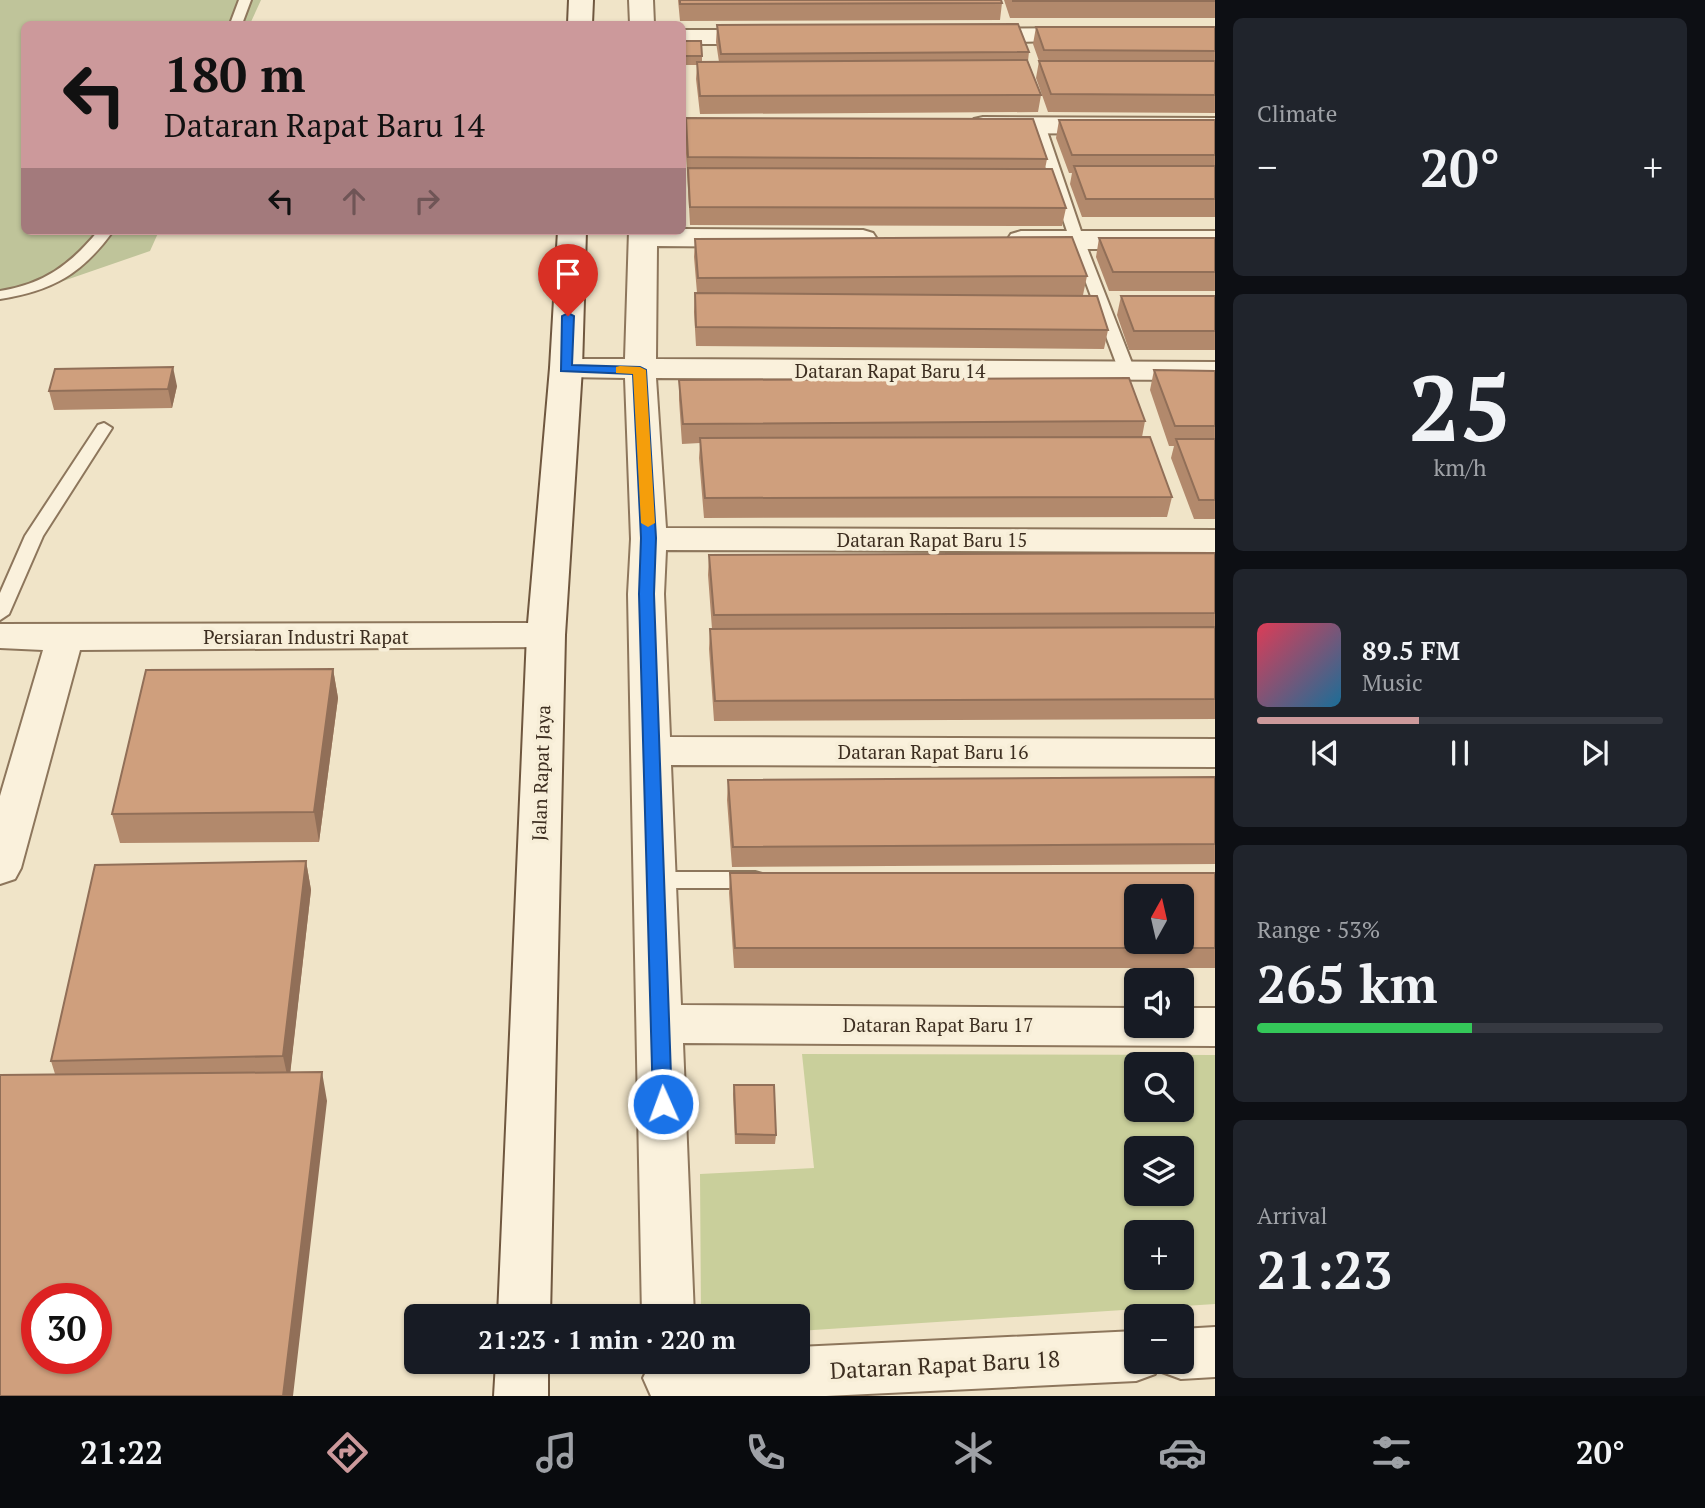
<!DOCTYPE html>
<meta charset="utf-8">
<style>
:root{--surface:#171b24;--page:#20242c;--text:#f1f3f6;--muted:#9ea1a6;--line:#363941;--accent:#cc999b}
body{margin:0;font-family:"PT Serif",serif;background:var(--page);color:var(--text);height:100vh;display:flex;flex-direction:column;font-size:26px;white-space:nowrap}
*{box-sizing:border-box;margin:0}
p{font-size:23px;color:var(--muted)}
.icon{flex:none;width:38px;height:38px;fill:none;stroke:currentColor;stroke-width:2;stroke-linecap:round;stroke-linejoin:round}
.map{position:relative;flex:1;overflow:hidden}
.sheet{display:flex;flex-direction:column;gap:18px;padding:18px;background:#0d0f14;width:490px}
.sheet>*{flex:none}
.hud{position:absolute;left:21px;top:21px;width:665px;height:214px;border-radius:10px;box-shadow:0 2px 5px #0004;background:#cc999b;color:#111;overflow:hidden}
.needle{width:46px;rotate:8deg}
.controls{position:absolute;left:1124px;top:884px;display:grid;gap:14px}
.controls a{display:grid;place-items:center;width:70px;height:70px;border-radius:10px;background:var(--surface);box-shadow:0 2px 5px #0004;font-size:35px}
.speed{position:absolute;left:21px;top:1283px;display:flex;gap:14px;font-size:35px;font-weight:700;text-align:center}
.speed>*{display:grid;place-content:center;width:91px;height:91px;border-radius:50%;background:var(--surface);box-shadow:0 2px 5px #0004;line-height:1}
.speed .limit{border:10px solid #d22;background:#fff;color:#111}
.pin{position:absolute;display:grid;place-items:center;width:60px;height:60px;color:#fff;margin:-72px -30px;border-radius:50% 50% 50% 0;rotate:-45deg;box-shadow:0 0 7px #0007}
.pin .icon{rotate:45deg}
.me{position:absolute;width:77px;margin:-38px;rotate:358deg;stroke-linejoin:round;filter:drop-shadow(0 0 5px #0008)}
.turn{display:flex;align-items:center;gap:24px;height:147px;padding:0 28px;font-size:32px}
.turn .icon{width:91px;height:91px;stroke-width:2.5}
.turn b{display:block;font-size:49px;line-height:60px}
.lanes{display:flex;align-items:center;height:66px;padding:0 28px;background:#0003;justify-content:center;gap:35px;direction:ltr}
.lanes .off{opacity:.35}
.big{font-size:52px;font-weight:800;line-height:1.1}
.sheet .card{flex:1;display:flex;flex-direction:column;justify-content:center;gap:10px;min-width:0;padding:0 24px;border-radius:10px;background:var(--page)}
.sheet .dial{align-items:center;gap:0}
.dial b{font-size:91px;line-height:1}
.song{display:flex;align-items:center;gap:21px}
.cover{width:84px;height:84px;border-radius:10px;background:linear-gradient(135deg,hsl(350 70% 55%),hsl(200 70% 35%))}
.played{height:7px;border-radius:4px;background:linear-gradient(90deg,var(--accent) 40%,var(--line) 40%)}
.keys{display:flex;justify-content:space-around;direction:ltr}
.heat{display:flex;justify-content:space-between;align-items:center;font-size:38px;direction:ltr}
.charge{height:10px;border-radius:5px;background:linear-gradient(90deg,#34c759 53%,var(--line) 0)}
.trip{position:absolute;left:404px;top:1304px;width:406px;height:70px;border-radius:10px;background:var(--surface);box-shadow:0 2px 5px #0004;font-weight:800;line-height:70px;text-align:center}
.tabs{display:flex;height:112px;justify-content:space-around;align-items:center;background:#090b0e;color:var(--muted)}
.tabs .icon{width:49px;height:49px}
.tabs .current{color:var(--accent)}
.tabs b{font-size:32px;color:var(--text)}
main{display:flex;flex:1;min-height:0}
.map>svg:first-child{display:block}
.green{fill:#c9cf9b;fill-rule:evenodd}
.cemetery{fill:#bfc49a}
.lines{fill:none;stroke-linecap:round;stroke-linejoin:round}
.lane-casing{stroke:#8d765c;stroke-width:4}
.street-casing{stroke:#8d765c;stroke-width:4}
.secondary-casing{stroke:#6f573f;stroke-width:4}
.lane{fill:#faf1dc;fill-rule:evenodd}
.street{fill:#faf1dc;fill-rule:evenodd}
.secondary{fill:#faf1dc;fill-rule:evenodd}
.wall{fill:#b2896c}
.shaded-wall{fill:#916f58}
.building{fill:#cf9f7d;stroke:#916f58;stroke-width:2;fill-rule:evenodd}
.route{fill:#1a73e8;stroke:#114b97;stroke-width:2}
.slow{fill:#f59e0b}
.labels{text-anchor:middle;stroke-width:7;stroke-linejoin:round;paint-order:stroke}
.street-label{font-size:19px;fill:#3d2e20;stroke:#f7eed8}
.near-street-label{font-size:23px;fill:#3d2e20;stroke:#f7eed8}
</style>
<main>
<div class="map">
<svg width="1215" height="1396" viewBox="0 0 1215 1396">
<rect width="100%" height="100%" fill="#f0e4c8"/>
<path class="green" d="M 802,1054 L 1215,1055 L 1215,1304 L 798,1331 L 798,1316 L 701,1316 L 700,1174 L 814,1168 ZM 1181,1064 L 1181,1110 L 1136,1110 L 1136,1064 ZM 1136,1148 L 1181,1148 L 1181,1194 L 1136,1194 ZM 1136,1232 L 1181,1232 L 1181,1278 L 1136,1278 Z"/>
<path class="cemetery" d="M 0,0 L 261,0 L 250,24 L 24,24 L 24,231 L 159,231 L 150,251 L 11,299 L 0,299 Z"/>
<g class="lines">
<defs>
<path id="lane" d="M 239,0 L 251,0 L 242,24 L 230,24 Z
M 1038,121 L 1045,125 L 1084,240 L 1135,371 L 1133,374 L 1121,374 L 1119,371 L 1070,240 L 1031,125 Z
M 98,231 L 113,231 C 82,274 52,291 0,299 L 0,291 C 44,284 70,265 98,231 Z
M 104,423 L 112,428 L 43,536 L 9,614 L 0,620 L 0,593 L 25,536 L 98,425 Z
M 654,872 L 755,872 L 762,874 L 766,880 L 762,886 L 755,888 L 654,888 L 647,886 L 643,880 L 647,874 Z"/>
<path id="street" d="M 629,0 L 653,0 L 654,24 L 630,24 Z
M 1087,28 L 1096,30 L 1099,35 L 1096,40 L 972,43 L 963,41 L 960,36 L 963,31 L 972,29 Z
M 682,30 L 768,30 L 777,32 L 780,37 L 777,42 L 768,44 L 682,44 Z
M 983,117 L 1215,118 L 1215,134 L 983,133 L 974,131 L 970,125 L 974,119 Z
M 682,229 L 863,230 L 873,233 L 877,239 L 873,245 L 863,248 L 657,246 L 656,359 L 1215,362 L 1215,380 L 656,378 L 666,528 L 1215,530 L 1215,552 L 666,550 L 664,594 L 670,737 L 1215,739 L 1215,767 L 671,765 L 681,1005 L 1136,1008 L 1136,1026 L 1181,1026 L 1181,1008 L 1215,1008 L 1215,1046 L 683,1043 L 694,1316 L 642,1316 L 628,594 L 631,539 L 625,378 L 566,377 L 555,375 L 550,368 L 555,361 L 566,359 L 625,359 L 629,231 L 682,231 Z
M 1021,231 L 1215,231 L 1215,249 L 1021,249 L 1011,246 L 1007,240 L 1011,234 Z
M 546,623 L 559,626 L 565,635 L 559,644 L 546,647 L 80,650 L 21,868 L 15,879 L 0,884 L 0,796 L 43,650 L 0,648 L 0,624 Z
M 1215,1327 L 1215,1377 L 1181,1379 L 1162,1372 L 1159,1364 L 1155,1374 L 1136,1381 L 826,1396 L 651,1396 L 643,1378 L 651,1362 L 798,1362 L 798,1347 L 1136,1331 L 1136,1362 L 1181,1362 L 1181,1329 Z"/>
<path id="secondary" d="M 569,0 L 593,0 L 592,24 L 568,24 Z
M 558,231 L 586,231 L 582,368 L 565,635 L 550,1316 L 498,1316 L 527,635 L 550,368 Z
M 496,1362 L 548,1362 L 548,1396 L 494,1396 Z"/>
</defs>
<use href="#lane" class="lane-casing"/>
<use href="#street" class="street-casing"/>
<use href="#secondary" class="secondary-casing"/>
<use href="#lane" class="lane"/>
<use href="#street" class="street"/>
<use href="#secondary" class="secondary"/>
</g>
<path class="wall" d="M 678,0 L 1001,0 L 1002,3 L 1000,20 L 680,21 Z
M 1004,0 L 1215,0 L 1215,18 L 1010,18 Z
M 717,25 L 1029,52 L 1028,61 L 1041,95 L 1038,112 L 700,114 L 696,79 L 697,65 L 682,65 L 682,41 L 702,56 L 702,62 L 719,62 L 716,42 Z
M 1036,27 L 1215,27 L 1215,113 L 1048,112 L 1036,78 L 1039,61 L 1033,44 Z
M 686,118 L 1047,159 L 1045,169 L 1066,208 L 1062,226 L 690,225 L 685,136 Z
M 1059,120 L 1215,120 L 1215,217 L 1082,217 L 1070,184 L 1072,173 L 1069,173 L 1056,138 Z
M 1099,238 L 1215,238 L 1215,291 L 1109,291 L 1096,257 Z
M 695,239 L 1087,276 L 1083,295 L 985,295 L 1108,330 L 1104,349 L 696,346 L 694,312 L 695,293 L 697,293 L 694,257 Z
M 1121,296 L 1215,296 L 1215,350 L 1129,350 L 1117,315 Z
M 1154,370 L 1215,371 L 1215,519 L 1194,519 L 1171,458 L 1174,446 L 1169,446 L 1150,390 Z
M 679,380 L 1145,421 L 1142,437 L 1172,497 L 1167,517 L 704,518 L 699,458 L 700,443 L 682,444 L 679,400 Z
M 177,386 L 172,408 L 54,410 L 49,391 Z
M 1215,553 L 1215,719 L 714,721 L 709,649 L 710,629 L 712,629 L 708,575 L 709,555 Z
M 333,669 L 338,698 L 319,842 L 120,843 L 112,814 Z
M 1215,777 L 1215,864 L 732,867 L 727,800 L 728,780 Z
M 306,861 L 311,890 L 290,1073 L 327,1101 L 55,1074 L 51,1061 Z
M 730,873 L 1215,873 L 1215,968 L 734,968 L 729,893 Z
M 734,1085 L 776,1135 L 775,1144 L 735,1144 L 733,1094 Z"/>
<path class="shaded-wall" d="M 173,367 L 177,386 L 172,408 L 168,389 Z
M 333,669 L 338,698 L 319,842 L 314,812 Z
M 306,861 L 311,890 L 289,1084 L 283,1056 Z
M 322,1072 L 327,1101 L 293,1396 L 283,1396 Z"/>
<path class="building" d="M 680,0 L 1001,0 L 1002,3 L 680,4 Z
M 1013,0 L 1215,0 L 1215,1 L 1013,1 Z
M 1018,24 L 1029,52 L 721,54 L 717,25 Z
M 1036,27 L 1215,27 L 1215,51 L 1044,50 Z
M 682,41 L 701,41 L 702,56 L 682,56 Z
M 1027,60 L 1041,95 L 700,96 L 697,62 Z
M 1039,61 L 1215,61 L 1215,95 L 1051,94 Z
M 686,118 L 1033,119 L 1047,159 L 688,157 Z
M 1059,120 L 1215,120 L 1215,155 L 1072,155 Z
M 1074,166 L 1215,166 L 1215,199 L 1086,199 Z
M 688,168 L 1052,169 L 1066,208 L 690,207 Z
M 1072,237 L 1087,276 L 698,278 L 695,239 Z
M 1099,238 L 1215,238 L 1215,272 L 1113,272 Z
M 695,293 L 1097,296 L 1108,330 L 696,327 Z
M 1121,296 L 1215,296 L 1215,331 L 1134,331 Z
M 173,367 L 168,389 L 49,391 L 55,369 Z
M 1154,370 L 1215,371 L 1215,426 L 1175,426 Z
M 1129,378 L 1145,421 L 683,424 L 679,380 Z
M 1150,437 L 1172,497 L 705,498 L 700,438 Z
M 1176,439 L 1215,439 L 1215,500 L 1199,500 Z
M 1215,553 L 1215,613 L 714,615 L 709,555 Z
M 1215,627 L 1215,699 L 715,701 L 710,629 Z
M 333,669 L 314,812 L 112,814 L 146,670 Z
M 1215,777 L 1215,844 L 733,847 L 728,780 Z
M 306,861 L 283,1056 L 51,1061 L 95,865 Z
M 730,873 L 1215,873 L 1215,948 L 735,948 ZM 1136,896 L 1181,896 L 1181,942 L 1136,942 Z
M 322,1072 L 283,1396 L 0,1396 L 0,1075 ZM 37,1298 L 96,1298 L 96,1358 L 37,1358 Z
M 734,1085 L 774,1085 L 776,1135 L 736,1134 Z"/>
<path class="route" d="M 568,313 L 574,316 L 572,365 L 640,367 L 646,370 L 656,538 L 654,594 L 672,1104 L 670,1109 L 663,1112 L 656,1109 L 653,1104 L 639,594 L 641,538 L 633,374 L 561,371 L 562,316 Z"/>
<path class="slow" d="M 620,366 L 640,367 L 646,370 L 655,523 L 648,527 L 641,523 L 633,374 L 616,373 L 616,367 Z"/>
<g class="labels">
<g class="street-label">
<text x="890" y="378">Dataran Rapat Baru 14</text>
<text x="932" y="547">Dataran Rapat Baru 15</text>
<text x="306" y="644">Persiaran Industri Rapat</text>
<text x="933" y="759">Dataran Rapat Baru 16</text>
<text transform="translate(541 773) rotate(-88)" y="7">Jalan Rapat Jaya</text>
<text x="938" y="1032">Dataran Rapat Baru 17</text>
</g>
<g class="near-street-label">
<text transform="translate(945 1365) rotate(-3)" y="8">Dataran Rapat Baru 18</text>
</g>
</g>
</svg>
<div class="controls">
<a><svg class="needle" viewBox="-14 -14 28 28"><path d="M0-13l5 13h-10z" fill="#e53935"/><path d="M0 13l5-13h-10z" fill="#9ea1a6"/></svg></a>
<a><svg class="icon" aria-label="sound" viewBox="0 0 24 24"><path d="M4 9h4l5-4v14l-5-4H4zM17 9q2 3 0 6"/></svg></a>
<a><svg class="icon" aria-label="search" viewBox="0 0 24 24"><circle cx="10" cy="10" r="6"/><path d="M15 15l6 6"/></svg></a>
<a><svg class="icon" aria-label="layers" viewBox="0 0 24 24"><path d="M12 4l9 5-9 5-9-5zM3 14l9 5 9-5"/></svg></a>
<a>+</a>
<a>−</a>
</div>
<div class="speed"><div class="limit">30</div></div>
<div class="pin" style="left:568px;top:316px;background:#d93025"><svg class="icon" aria-label="arrive" viewBox="0 0 24 24"><path d="M6 21V4h12l-3 4 3 4H6"/></svg></div>
<svg class="me" style="left:663px;top:1104px" viewBox="-20 -20 40 40"><circle r="17" fill="#1a73e8" stroke="#fff" stroke-width="3"/><path d="M0-11L8 9 0 5-8 9z" fill="#fff"/></svg>
<div class="trip">21:23 · 1 min · 220 m</div>
<div class="hud">
<div class="turn"><svg class="icon" aria-label="left" viewBox="0 0 24 24"><path d="M17 20v-9H6M10 6l-5 5 5 5"/></svg><div><b>180 m</b>Dataran Rapat Baru 14</div></div>
<div class="lanes"><svg class="icon" aria-label="left" viewBox="0 0 24 24"><path d="M17 20v-9H6M10 6l-5 5 5 5"/></svg><svg class="icon off" aria-label="ahead" viewBox="0 0 24 24"><path d="M12 20V5M6 11l6-6 6 6"/></svg><svg class="icon off" aria-label="right" viewBox="0 0 24 24"><path d="M7 20v-9h11M14 6l5 5-5 5"/></svg></div>
</div>
</div>
<section class="sheet">
<div class="card"><p>Climate</p>
<div class="heat"><a>−</a><b class="big">20°</b><a>+</a></div>
</div>
<div class="card dial"><b>25</b><p>km/h</p></div>
<div class="card">
<div class="song"><i class="cover"></i><div><b>89.5 FM</b><p>Music</p></div></div>
<div class="played"></div>
<div class="keys"><svg class="icon" aria-label="previous" viewBox="0 0 24 24"><path d="M18 5L8 12l10 7zM5 5v14"/></svg><svg class="icon" aria-label="pause" viewBox="0 0 24 24"><path d="M8 5v14M16 5v14"/></svg><svg class="icon" aria-label="next" viewBox="0 0 24 24"><path d="M6 5l10 7-10 7zM19 5v14"/></svg></div>
</div>
<div class="card"><p>Range · 53%</p><b class="big">265 km</b><div class="charge"></div></div>
<div class="card"><p>Arrival</p><b class="big">21:23</b></div>
</section>
</main>
<nav class="tabs">
<b>21:22</b>
<svg class="icon current" aria-label="directions" viewBox="0 0 24 24"><path d="M12 3l9 9-9 9-9-9zM9 14v-3h6M13 9l2 2-2 2"/></svg>
<svg class="icon" aria-label="music" viewBox="0 0 24 24"><path d="M9 18V5l10-2v13"/><circle cx="6" cy="18" r="3"/><circle cx="16" cy="16" r="3"/></svg>
<svg class="icon" aria-label="phone" viewBox="0 0 24 24"><path d="M5 4h4l2 5-3 2q2 4 5 5l2-3 5 2v4C11 20 4 13 5 4z"/></svg>
<svg class="icon" aria-label="climate" viewBox="0 0 24 24"><path d="M12 3v18M4 7l16 10M4 17L20 7"/></svg>
<svg class="icon" aria-label="car" viewBox="0 0 24 24"><path d="M5 17H2v-5l4-1 3-4h7l3 4 3 1v5h-3M9 17h6M6 11h13"/><circle cx="7" cy="17" r="2"/><circle cx="17" cy="17" r="2"/></svg>
<svg class="icon" aria-label="filters" viewBox="0 0 24 24"><path d="M4 7h16M4 17h16"/><circle cx="9" cy="7" r="2"/><circle cx="15" cy="17" r="2"/></svg>
<b>20°</b>
</nav>
